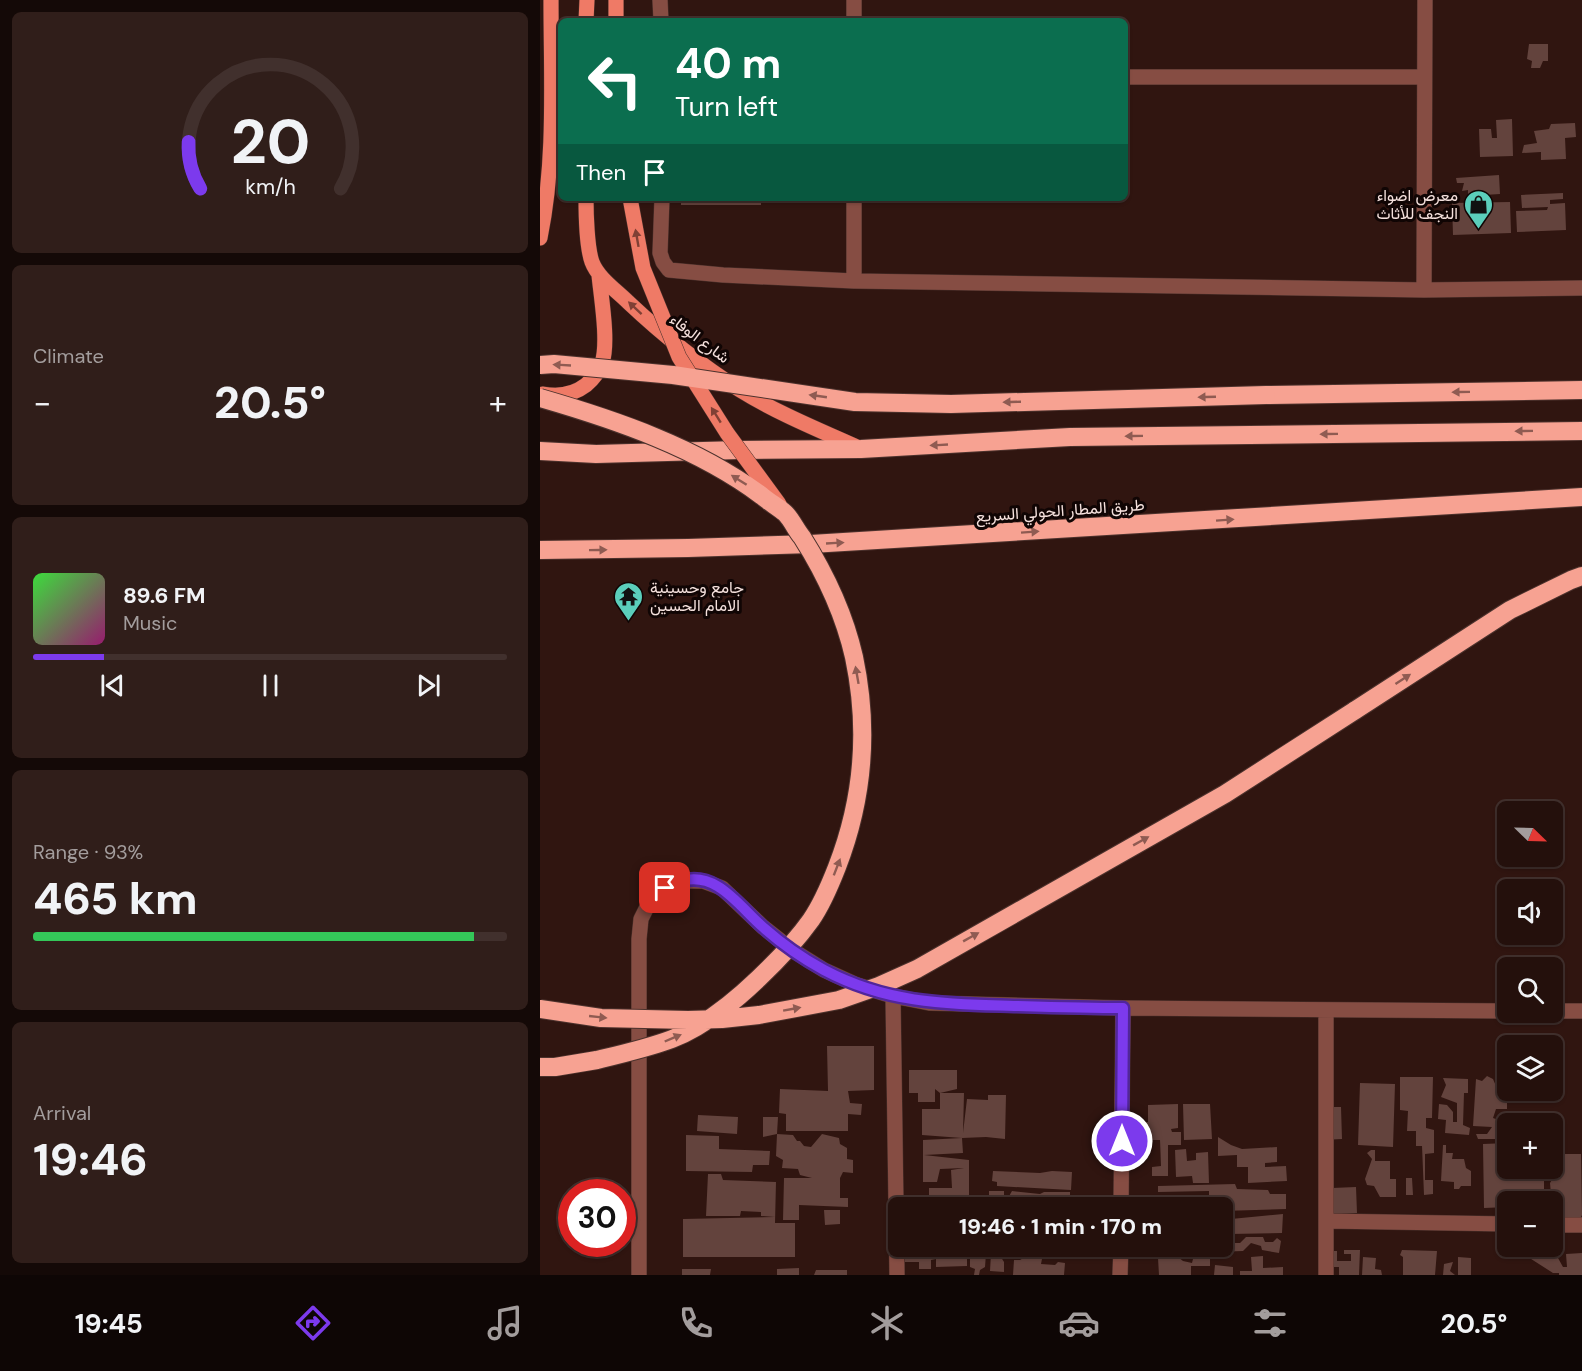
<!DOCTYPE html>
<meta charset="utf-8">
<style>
:root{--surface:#24100c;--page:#301e1a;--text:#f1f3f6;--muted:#a39d9d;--line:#41302d;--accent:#7c3aed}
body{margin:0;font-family:"DM Sans",Vazirmatn,sans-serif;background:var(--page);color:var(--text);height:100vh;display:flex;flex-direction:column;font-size:22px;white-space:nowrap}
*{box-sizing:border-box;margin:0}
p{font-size:20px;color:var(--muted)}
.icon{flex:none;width:33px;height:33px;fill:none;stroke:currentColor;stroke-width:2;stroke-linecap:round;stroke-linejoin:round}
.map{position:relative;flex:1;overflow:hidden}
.drawer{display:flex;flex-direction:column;gap:12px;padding:12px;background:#140907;width:540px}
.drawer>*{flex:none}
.guide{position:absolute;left:18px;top:18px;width:570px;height:183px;border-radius:9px;box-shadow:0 2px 4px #0004,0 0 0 2px var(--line);background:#0b6e4f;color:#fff;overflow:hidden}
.needle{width:39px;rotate:113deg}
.tools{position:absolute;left:957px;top:801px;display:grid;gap:12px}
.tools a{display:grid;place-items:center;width:66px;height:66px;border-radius:9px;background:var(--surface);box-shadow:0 2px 4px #0004,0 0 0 2px var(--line);font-size:30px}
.speed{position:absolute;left:18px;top:1179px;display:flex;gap:12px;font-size:30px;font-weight:700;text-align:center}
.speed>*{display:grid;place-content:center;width:78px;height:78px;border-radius:50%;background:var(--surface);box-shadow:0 2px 4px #0004,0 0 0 2px var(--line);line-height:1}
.speed .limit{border:9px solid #d22;background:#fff;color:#111}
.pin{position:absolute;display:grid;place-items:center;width:51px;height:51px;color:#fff;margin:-26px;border-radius:12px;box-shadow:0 3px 9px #0006}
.me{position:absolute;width:66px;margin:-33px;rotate:0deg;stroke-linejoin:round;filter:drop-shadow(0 0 4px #0008)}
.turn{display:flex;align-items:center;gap:21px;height:126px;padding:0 18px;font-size:27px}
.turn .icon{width:78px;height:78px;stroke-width:2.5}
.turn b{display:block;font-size:42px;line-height:51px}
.then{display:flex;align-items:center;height:57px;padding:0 18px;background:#0003;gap:12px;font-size:22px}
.big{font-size:45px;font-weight:800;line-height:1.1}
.drawer .tile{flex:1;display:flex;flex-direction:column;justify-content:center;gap:9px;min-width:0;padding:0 21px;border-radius:9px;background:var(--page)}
.drawer .dial{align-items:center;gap:0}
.dial svg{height:156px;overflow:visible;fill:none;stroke:var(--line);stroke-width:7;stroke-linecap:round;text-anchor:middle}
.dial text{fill:var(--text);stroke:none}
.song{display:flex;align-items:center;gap:18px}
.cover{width:72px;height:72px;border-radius:9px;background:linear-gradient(135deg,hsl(120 70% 55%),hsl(320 70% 35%))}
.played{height:6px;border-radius:3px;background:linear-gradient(90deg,var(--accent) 15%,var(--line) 15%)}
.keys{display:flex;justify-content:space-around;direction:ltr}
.heat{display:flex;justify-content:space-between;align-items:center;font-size:33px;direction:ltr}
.charge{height:9px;border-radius:4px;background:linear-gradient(90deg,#34c759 93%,var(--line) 0)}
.trip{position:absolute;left:348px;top:1197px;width:345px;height:60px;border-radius:9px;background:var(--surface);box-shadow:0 2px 4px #0004,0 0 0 2px var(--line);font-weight:800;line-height:60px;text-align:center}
.menu{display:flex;height:96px;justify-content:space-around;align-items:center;background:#0e0605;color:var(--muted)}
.menu .icon{width:42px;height:42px}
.menu .current{color:var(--accent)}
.menu b{font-size:27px;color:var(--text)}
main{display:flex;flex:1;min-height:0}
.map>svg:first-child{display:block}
.building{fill:#63433d}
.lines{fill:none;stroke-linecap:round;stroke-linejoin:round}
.street-casing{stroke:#4c322d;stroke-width:16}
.primary-casing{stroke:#4c322d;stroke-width:16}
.highway-casing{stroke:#4c322d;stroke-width:20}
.street{stroke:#864d43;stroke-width:15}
.primary{stroke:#ef7a66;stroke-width:15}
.highway{stroke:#f7a292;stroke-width:18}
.primary-bridge-casing{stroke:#4c322d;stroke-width:16;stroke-linecap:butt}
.highway-bridge-casing{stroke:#4c322d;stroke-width:20;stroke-linecap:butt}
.primary-bridge{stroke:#ef7a66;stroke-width:15}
.highway-bridge{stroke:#f7a292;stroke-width:18}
.oneway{fill:#804035}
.oneway2{fill:#8f5b52}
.route-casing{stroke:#51269a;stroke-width:15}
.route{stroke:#7c3aed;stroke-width:10}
.labels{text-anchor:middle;stroke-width:6;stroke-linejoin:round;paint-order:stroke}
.poi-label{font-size:16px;fill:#f5e1dd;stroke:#100504;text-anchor:end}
.street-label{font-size:16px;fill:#f5e1dd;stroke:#100504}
</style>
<main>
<section class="drawer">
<div class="tile dial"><svg viewBox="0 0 100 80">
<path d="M14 69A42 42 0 1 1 86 69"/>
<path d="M14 69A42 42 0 0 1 8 45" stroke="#7c3aed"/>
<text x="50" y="56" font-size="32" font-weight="700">20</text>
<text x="50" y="72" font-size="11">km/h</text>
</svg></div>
<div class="tile"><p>Climate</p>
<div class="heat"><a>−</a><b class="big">20.5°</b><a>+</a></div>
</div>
<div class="tile">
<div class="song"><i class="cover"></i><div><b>89.6 FM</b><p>Music</p></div></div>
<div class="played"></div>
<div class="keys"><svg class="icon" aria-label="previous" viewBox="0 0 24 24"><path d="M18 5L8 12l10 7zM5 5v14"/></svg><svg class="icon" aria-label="pause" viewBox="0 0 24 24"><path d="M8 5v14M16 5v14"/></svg><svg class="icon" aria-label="next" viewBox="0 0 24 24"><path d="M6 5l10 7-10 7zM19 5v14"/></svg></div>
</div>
<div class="tile"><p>Range · 93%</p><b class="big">465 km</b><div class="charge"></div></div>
<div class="tile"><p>Arrival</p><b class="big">19:46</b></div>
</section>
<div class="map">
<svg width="1042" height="1275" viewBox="0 0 1042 1275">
<rect width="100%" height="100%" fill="#301510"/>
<path class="building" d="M 989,44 L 1008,44 L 1008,61 L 1003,61 L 1000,68 L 991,68 L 992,61 L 987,59 Z
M 972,119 L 973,156 L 940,157 L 939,129 L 951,129 L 952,138 L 957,138 L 956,120 Z
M 1035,123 L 1036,137 L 1025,138 L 1026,159 L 1001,160 L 1001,152 L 982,153 L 984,145 L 997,143 L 994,131 L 1009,129 L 1011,124 Z
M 959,175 L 960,194 L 928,196 L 928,190 L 922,191 L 924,183 L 917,183 L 916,178 Z
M 1023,193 L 1023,199 L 1010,200 L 1010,204 L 1025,203 L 1026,230 L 977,232 L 976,211 L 1007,210 L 1008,207 L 982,208 L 981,195 Z
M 141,198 L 221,198 L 221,205 L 141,205 Z
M 970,202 L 971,233 L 913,235 L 912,203 Z
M 287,1046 L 334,1046 L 334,1090 L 308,1091 L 310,1103 L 322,1104 L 321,1115 L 308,1114 L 308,1131 L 246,1131 L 246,1114 L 239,1113 L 240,1089 L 288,1091 Z
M 369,1070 L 417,1070 L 417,1089 L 400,1093 L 395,1089 L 395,1102 L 378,1102 L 378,1093 L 369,1093 Z
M 947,1076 L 953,1079 L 956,1086 L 967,1082 L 967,1109 L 956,1109 L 953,1118 L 964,1122 L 958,1139 L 938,1139 L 936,1134 L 947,1134 L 952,1127 L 933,1126 L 936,1079 L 942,1081 Z
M 860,1077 L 893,1077 L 892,1118 L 886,1118 L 886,1128 L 894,1130 L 894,1153 L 885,1154 L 885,1180 L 893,1180 L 893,1194 L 884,1195 L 882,1146 L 876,1146 L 876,1131 L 867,1131 L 868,1111 L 860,1110 Z
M 903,1078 L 928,1079 L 928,1093 L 924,1093 L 923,1125 L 930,1128 L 929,1135 L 905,1133 L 906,1120 L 898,1119 L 899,1104 L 907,1105 L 913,1112 L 913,1122 L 917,1122 L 917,1103 L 901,1097 L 906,1085 Z
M 820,1083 L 855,1084 L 853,1147 L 818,1145 Z
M 400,1093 L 424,1093 L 423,1133 L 427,1099 L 448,1100 L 448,1095 L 466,1095 L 465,1139 L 446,1137 L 422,1138 L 423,1153 L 384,1155 L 429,1160 L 429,1204 L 389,1204 L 389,1188 L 412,1188 L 411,1170 L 424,1168 L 400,1169 L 397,1182 L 383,1182 L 383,1140 L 422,1138 L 382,1135 L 382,1109 L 400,1109 Z
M 638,1104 L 638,1128 L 631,1129 L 632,1132 L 641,1132 L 641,1145 L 628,1145 L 628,1176 L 612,1176 L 612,1167 L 621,1166 L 620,1140 L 611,1140 L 611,1131 L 598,1131 L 597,1122 L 608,1122 L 608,1105 Z
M 643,1104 L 670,1104 L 672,1139 L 644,1140 Z
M 781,1107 L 801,1107 L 802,1139 L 782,1140 Z
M 158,1115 L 198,1117 L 197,1134 L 157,1131 Z
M 223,1117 L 238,1117 L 237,1134 L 223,1137 Z
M 237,1134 L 253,1135 L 257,1141 L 260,1141 L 264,1146 L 271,1147 L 282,1134 L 299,1138 L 300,1144 L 307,1148 L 307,1159 L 313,1160 L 313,1173 L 303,1172 L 300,1178 L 300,1198 L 308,1198 L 308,1207 L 259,1205 L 259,1220 L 243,1220 L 244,1178 L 272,1178 L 260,1175 L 258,1169 L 242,1168 L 243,1160 L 236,1156 Z
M 146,1135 L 179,1136 L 179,1149 L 230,1151 L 229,1165 L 213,1165 L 212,1172 L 146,1171 Z
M 678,1137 L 691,1145 L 702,1149 L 737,1147 L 737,1162 L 725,1163 L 725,1167 L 746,1166 L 747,1181 L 708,1183 L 708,1167 L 697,1167 L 697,1155 L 678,1156 Z
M 968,1143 L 968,1168 L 1004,1168 L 1004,1202 L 968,1202 L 968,1207 L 944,1208 L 943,1144 Z
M 903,1145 L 906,1145 L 906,1153 L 913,1153 L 912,1159 L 924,1159 L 926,1168 L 931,1171 L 931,1186 L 921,1186 L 919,1189 L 914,1189 L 914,1182 L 901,1181 Z
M 646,1149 L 647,1161 L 656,1160 L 656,1153 L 668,1152 L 669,1183 L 653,1183 L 652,1176 L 636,1177 L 635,1150 Z
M 1012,1149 L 1021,1149 L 1023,1154 L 1041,1154 L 1042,1215 L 1039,1221 L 1025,1221 L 1025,1212 L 1019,1212 L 1012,1206 L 1010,1183 L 1016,1173 L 1012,1164 Z
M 831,1150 L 835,1150 L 835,1161 L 850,1161 L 850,1179 L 856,1179 L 856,1197 L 840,1197 L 834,1186 L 827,1185 L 825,1179 L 832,1159 L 827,1153 Z
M 453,1171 L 500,1173 L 512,1171 L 532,1172 L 531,1190 L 457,1186 L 457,1182 L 452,1181 Z
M 168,1174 L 181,1174 L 183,1180 L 236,1182 L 235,1223 L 255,1223 L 255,1257 L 143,1257 L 143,1219 L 235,1217 L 221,1216 L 221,1212 L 201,1211 L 200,1216 L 166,1216 Z
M 866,1178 L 872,1178 L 873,1195 L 866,1195 Z
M 695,1184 L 697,1189 L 728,1190 L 730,1194 L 746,1194 L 746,1209 L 682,1211 L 682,1208 L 680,1208 L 680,1201 L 669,1201 L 669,1191 L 618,1192 L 618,1186 Z
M 816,1187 L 817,1213 L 792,1214 L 792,1188 Z
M 449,1191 L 464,1191 L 464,1198 L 468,1198 L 472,1191 L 500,1194 L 504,1192 L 530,1192 L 530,1208 L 449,1208 Z
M 610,1204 L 667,1204 L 667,1208 L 610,1208 Z
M 284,1210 L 300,1210 L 300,1224 L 285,1225 Z
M 743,1214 L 742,1233 L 689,1234 L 691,1219 Z
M 706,1237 L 723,1237 L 725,1242 L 733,1242 L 737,1238 L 741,1241 L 739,1253 L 722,1250 L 721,1246 L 711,1243 L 703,1251 L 674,1252 L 674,1246 L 682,1246 L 682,1239 L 687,1238 L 690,1243 L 700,1243 Z
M 382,1246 L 389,1246 L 390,1251 L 406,1250 L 406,1256 L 427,1255 L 427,1266 L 396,1267 L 396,1259 L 391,1260 L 391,1269 L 379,1269 L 379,1262 L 365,1262 L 365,1250 L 381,1250 Z
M 411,1246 L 428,1246 L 428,1252 L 411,1252 Z
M 466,1246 L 527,1246 L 527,1258 L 492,1257 L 493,1249 L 479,1249 L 476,1255 L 466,1254 Z
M 804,1250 L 820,1250 L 819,1275 L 799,1275 L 799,1267 L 789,1267 L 790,1251 L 797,1251 L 797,1261 L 811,1261 L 811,1254 L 804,1254 Z
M 862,1250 L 897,1251 L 895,1275 L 863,1275 L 863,1257 L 860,1255 Z
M 983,1250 L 1007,1251 L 1006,1257 L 1018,1258 L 1023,1267 L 1027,1267 L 1026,1254 L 1042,1253 L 1042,1275 L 1019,1275 L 1019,1273 L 1013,1273 L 988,1257 Z
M 608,1251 L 623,1257 L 638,1257 L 643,1261 L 652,1263 L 654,1255 L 670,1255 L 670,1266 L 651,1266 L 651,1275 L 619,1275 L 618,1258 L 603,1258 L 603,1253 Z
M 430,1253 L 446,1254 L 445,1267 L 440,1270 L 439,1275 L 434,1275 L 435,1269 L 430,1267 Z
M 451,1253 L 459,1254 L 464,1262 L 464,1272 L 450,1271 Z
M 723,1256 L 723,1268 L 743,1267 L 743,1275 L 700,1275 L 700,1271 L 712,1271 L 711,1257 Z
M 485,1257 L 502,1259 L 501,1264 L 515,1265 L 518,1262 L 525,1263 L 524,1275 L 473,1275 L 474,1260 L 480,1260 Z
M 823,1257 L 836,1258 L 835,1269 L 841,1270 L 842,1275 L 822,1275 Z
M 918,1257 L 931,1258 L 931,1275 L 918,1275 Z
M 913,1262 L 910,1271 L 915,1275 L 903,1275 L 904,1264 Z
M 675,1265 L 693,1267 L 693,1275 L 674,1275 Z
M 259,1268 L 259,1275 L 237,1275 L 237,1269 Z
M 142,1269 L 171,1269 L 170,1275 L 142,1275 Z
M 276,1270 L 307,1270 L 307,1275 L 274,1275 Z"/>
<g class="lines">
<defs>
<path id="street" d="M 120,0 L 121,21
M 314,21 L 314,0
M 585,77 L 884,77
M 122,198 L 120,253 L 123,262 L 129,270 L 183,275 L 314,281 L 884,290 L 1042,288
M 314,198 L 314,281
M 884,290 L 885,0
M 353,996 L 357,1275
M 1012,1011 L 1042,1011
M 581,1208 L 583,1008
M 786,1221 L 968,1224
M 1012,1225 L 1042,1225
M 99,1275 L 99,939 L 101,919 L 110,901 L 125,888 L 143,881 L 163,881 L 182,888 L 223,927 L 252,950 L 284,970 L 317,985 L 353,996 L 389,1003 L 583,1008 L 968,1011
M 580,1275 L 581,1246
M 786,1275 L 786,1011"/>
<path id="primary" d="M 76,0 L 76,21
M 46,21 L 47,0
M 46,198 C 46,213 47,248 52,262 C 58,278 76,290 88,302 C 123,335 159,364 200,390 C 237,413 279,430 319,448
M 0,238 C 16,160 11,79 11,0
M 3,394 C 19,397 33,395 46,385 C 53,379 59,371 62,363 C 69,342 61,297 59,275"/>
<path id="highway" d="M 726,395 L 1042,390
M 0,451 L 56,454 L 199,450 L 321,449 L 530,437 L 1042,431
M 0,550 L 148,548 L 271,544 L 1042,497
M 814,711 L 970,610 L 1031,580 L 1042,576
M 0,1067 L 15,1067 L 57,1060"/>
</defs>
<use href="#street" class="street-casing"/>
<use href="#primary" class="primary-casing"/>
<use href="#highway" class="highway-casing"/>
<use href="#street" class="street"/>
<use href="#primary" class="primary"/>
<use href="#highway" class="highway"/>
<defs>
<path id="primary-bridge" d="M 90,198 L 103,268 L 139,357 L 187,433 L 239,504"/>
<path id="highway-bridge" d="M 0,365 L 14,364 L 133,375 L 315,402 L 411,404 L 726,395
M 0,398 C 76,420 158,448 222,496 C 229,502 238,507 245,513 C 252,520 256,530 262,537 C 286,575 304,613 314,657 C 329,728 323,800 297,867 C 290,885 282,904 271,920 C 256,941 238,960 219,978 C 194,1002 165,1026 132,1039 C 108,1048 82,1054 57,1060
M 0,1009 L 61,1018 L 148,1020 L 182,1019 L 219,1015 L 299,1000 L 339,986 L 377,969 L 685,794 L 814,711"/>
</defs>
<use href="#primary-bridge" class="primary-bridge-casing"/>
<use href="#highway-bridge" class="highway-bridge-casing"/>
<use href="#primary-bridge" class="primary-bridge"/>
<use href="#highway-bridge" class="highway-bridge"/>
</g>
<defs><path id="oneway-solid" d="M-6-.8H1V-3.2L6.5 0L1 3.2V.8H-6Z" transform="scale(1.5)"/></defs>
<g class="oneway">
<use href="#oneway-solid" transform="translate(97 238) rotate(-100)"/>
<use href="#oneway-solid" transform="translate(95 308) rotate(-137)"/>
<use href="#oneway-solid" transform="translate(176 415) rotate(-122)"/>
</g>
<g class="oneway2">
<use href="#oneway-solid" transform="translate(22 365) rotate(-177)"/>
<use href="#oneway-solid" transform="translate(921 392) rotate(179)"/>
<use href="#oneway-solid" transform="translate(278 396) rotate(-172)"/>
<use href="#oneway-solid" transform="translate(667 397) rotate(178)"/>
<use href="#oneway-solid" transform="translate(472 402) rotate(178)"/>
<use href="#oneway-solid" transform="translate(984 431) rotate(179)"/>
<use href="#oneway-solid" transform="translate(789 434) rotate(179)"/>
<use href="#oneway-solid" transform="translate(594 436) rotate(179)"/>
<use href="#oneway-solid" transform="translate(399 445) rotate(177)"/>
<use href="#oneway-solid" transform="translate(199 480) rotate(-148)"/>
<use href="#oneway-solid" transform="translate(685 520) rotate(-4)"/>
<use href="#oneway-solid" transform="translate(490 532) rotate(-4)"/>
<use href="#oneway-solid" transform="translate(295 543) rotate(-3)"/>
<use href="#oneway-solid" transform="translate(58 550) rotate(-1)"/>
<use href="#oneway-solid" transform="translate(317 675) rotate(-100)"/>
<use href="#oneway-solid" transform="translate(863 679) rotate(-33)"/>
<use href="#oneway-solid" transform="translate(601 841) rotate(-29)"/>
<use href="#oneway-solid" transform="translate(297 867) rotate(-69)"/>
<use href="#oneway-solid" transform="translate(431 937) rotate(-29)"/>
<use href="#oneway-solid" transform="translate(252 1009) rotate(-10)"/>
<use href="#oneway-solid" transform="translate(58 1017) rotate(6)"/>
<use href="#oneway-solid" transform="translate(133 1038) rotate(-23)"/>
</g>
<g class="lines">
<defs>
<path id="route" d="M 125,888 C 130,886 136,883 142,881 C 178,871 200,908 224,928 C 242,944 262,958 284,970 C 348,1004 407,1004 478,1006 C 513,1007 548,1008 583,1008 L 582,1141"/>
</defs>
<use href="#route" class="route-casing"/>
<use href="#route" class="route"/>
</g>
<defs>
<symbol id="shop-pin" viewBox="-11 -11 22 30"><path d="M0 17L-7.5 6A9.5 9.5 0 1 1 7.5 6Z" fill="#5bcebb" stroke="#100504"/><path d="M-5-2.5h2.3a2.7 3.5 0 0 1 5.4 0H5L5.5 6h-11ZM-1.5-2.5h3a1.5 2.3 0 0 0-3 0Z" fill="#111"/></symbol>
<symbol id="temple-pin" viewBox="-11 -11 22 30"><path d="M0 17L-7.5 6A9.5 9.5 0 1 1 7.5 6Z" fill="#5bcebb" stroke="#100504"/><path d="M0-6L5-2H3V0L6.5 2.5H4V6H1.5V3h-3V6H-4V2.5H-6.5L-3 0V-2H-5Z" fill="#111"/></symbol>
</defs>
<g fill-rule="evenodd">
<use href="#shop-pin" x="922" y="188" width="33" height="45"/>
<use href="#temple-pin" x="72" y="580" width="33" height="45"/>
</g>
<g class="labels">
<g class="poi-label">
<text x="918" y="201">معرض اضواء<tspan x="918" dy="18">النجف للأثاث</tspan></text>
<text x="110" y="593" text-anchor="start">جامع وحسينية<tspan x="110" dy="18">الامام الحسين</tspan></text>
</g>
<g class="street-label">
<text transform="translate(160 338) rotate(37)" y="6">شارع الوفاء</text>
<text transform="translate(520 510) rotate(-4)" y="6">طريق المطار الحولي السريع</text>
</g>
</g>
</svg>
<div class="tools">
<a><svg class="needle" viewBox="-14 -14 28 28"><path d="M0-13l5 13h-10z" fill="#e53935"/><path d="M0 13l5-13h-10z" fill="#a39d9d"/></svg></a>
<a><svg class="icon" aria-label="sound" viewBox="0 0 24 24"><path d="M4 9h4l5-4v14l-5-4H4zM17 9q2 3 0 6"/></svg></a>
<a><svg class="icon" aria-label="search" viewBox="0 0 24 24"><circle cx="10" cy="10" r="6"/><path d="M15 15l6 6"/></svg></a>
<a><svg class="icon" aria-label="layers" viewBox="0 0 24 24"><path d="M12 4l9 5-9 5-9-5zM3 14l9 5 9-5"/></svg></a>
<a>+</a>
<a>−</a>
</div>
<div class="speed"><div class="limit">30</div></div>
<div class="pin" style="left:125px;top:888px;background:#d93025"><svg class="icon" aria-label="arrive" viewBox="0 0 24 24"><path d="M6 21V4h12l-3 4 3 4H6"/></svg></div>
<svg class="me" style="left:582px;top:1141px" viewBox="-20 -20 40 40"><circle r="17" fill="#7c3aed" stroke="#fff" stroke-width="3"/><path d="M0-11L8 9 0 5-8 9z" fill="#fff"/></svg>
<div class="trip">19:46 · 1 min · 170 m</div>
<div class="guide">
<div class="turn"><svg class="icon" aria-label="left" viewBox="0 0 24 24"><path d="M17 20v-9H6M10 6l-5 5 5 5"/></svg><div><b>40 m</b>Turn left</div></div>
<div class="then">Then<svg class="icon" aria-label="arrive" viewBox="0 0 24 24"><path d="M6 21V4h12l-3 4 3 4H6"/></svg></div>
</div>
</div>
</main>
<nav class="menu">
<b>19:45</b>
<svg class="icon current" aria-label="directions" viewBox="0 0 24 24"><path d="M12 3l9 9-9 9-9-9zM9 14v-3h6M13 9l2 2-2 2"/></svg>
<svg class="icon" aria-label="music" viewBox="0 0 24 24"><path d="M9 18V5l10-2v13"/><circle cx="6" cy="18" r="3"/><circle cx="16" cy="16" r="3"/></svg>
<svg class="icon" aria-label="phone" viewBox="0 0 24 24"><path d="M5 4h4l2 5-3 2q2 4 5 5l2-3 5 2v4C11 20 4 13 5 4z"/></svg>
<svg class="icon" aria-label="climate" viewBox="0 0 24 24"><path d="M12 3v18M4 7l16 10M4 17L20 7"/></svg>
<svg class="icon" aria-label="car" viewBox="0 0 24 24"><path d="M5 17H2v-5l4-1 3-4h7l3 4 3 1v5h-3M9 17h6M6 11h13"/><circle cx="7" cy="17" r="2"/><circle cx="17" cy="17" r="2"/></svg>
<svg class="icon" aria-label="filters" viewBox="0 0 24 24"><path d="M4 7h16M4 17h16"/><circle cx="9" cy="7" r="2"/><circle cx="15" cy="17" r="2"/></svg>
<b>20.5°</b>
</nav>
